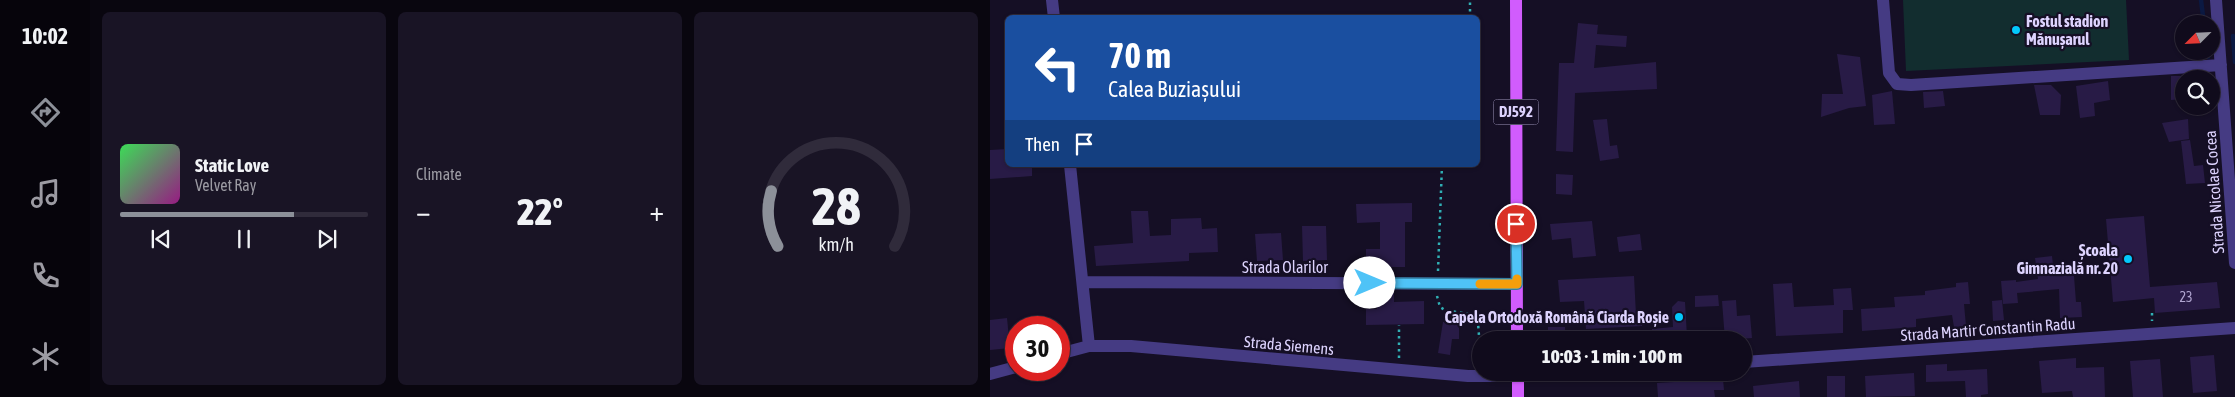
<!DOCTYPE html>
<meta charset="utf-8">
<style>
:root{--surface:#100b1c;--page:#191425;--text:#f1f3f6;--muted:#9c9ba3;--line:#302b3b;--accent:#8c9099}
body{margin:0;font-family:"Asap Condensed",sans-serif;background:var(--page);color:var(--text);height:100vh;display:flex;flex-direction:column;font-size:19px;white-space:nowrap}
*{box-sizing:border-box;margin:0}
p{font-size:16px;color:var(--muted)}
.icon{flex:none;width:28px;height:28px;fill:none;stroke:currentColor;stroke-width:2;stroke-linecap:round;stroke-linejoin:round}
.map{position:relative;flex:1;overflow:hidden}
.panel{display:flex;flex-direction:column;gap:12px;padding:12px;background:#09060f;width:900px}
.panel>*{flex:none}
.banner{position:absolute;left:15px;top:15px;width:475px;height:152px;border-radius:8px;box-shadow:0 1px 4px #0004,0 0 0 1px var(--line);background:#1a4fa0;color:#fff;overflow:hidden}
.needle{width:32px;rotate:246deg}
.fabs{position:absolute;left:1185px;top:15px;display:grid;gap:10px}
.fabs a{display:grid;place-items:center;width:45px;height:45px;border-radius:50%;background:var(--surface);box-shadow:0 1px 4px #0004,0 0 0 1px var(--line);font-size:25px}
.speed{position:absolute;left:15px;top:316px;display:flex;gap:10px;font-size:25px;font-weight:700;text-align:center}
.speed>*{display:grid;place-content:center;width:65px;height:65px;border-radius:50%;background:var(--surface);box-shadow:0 1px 4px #0004,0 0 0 1px var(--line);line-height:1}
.speed .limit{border:8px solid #d22;background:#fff;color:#111}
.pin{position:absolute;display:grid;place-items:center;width:42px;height:42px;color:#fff;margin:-21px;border:2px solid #fff;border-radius:50%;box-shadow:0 1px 5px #0007}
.me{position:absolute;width:55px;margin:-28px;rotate:90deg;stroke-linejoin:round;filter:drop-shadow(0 0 4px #0008)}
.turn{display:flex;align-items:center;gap:18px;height:105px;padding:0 20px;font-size:22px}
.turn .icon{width:65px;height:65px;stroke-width:2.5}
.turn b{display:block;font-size:35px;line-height:42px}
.then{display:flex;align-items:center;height:48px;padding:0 20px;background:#0003;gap:10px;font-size:19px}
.big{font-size:38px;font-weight:800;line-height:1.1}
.panel .card{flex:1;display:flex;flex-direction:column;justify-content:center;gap:8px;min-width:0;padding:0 18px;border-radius:8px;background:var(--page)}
.panel .dial{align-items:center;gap:0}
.dial svg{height:130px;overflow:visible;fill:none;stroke:var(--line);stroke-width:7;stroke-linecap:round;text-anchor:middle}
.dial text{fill:var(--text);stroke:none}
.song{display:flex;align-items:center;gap:15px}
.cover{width:60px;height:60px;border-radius:8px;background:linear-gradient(135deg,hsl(130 70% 55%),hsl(310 70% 35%))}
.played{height:5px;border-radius:2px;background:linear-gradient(90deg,var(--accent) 70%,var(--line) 70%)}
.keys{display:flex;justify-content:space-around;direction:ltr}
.heat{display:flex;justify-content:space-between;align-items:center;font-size:28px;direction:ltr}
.panel .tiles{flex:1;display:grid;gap:12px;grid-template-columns:repeat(3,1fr)}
.trip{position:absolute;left:482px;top:331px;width:280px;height:50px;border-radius:25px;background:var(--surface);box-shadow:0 1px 4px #0004,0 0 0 1px var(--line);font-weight:800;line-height:50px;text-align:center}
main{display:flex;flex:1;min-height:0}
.tab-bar{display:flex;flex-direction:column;width:90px;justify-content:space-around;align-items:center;background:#06040b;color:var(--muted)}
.tab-bar .icon{width:35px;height:35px}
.tab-bar .current{color:var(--accent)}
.tab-bar b{font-size:22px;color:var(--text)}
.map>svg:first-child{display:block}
.green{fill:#122d2f}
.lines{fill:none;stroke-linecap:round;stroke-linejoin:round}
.stream{stroke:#0b1942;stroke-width:4.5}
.building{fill:#281b46}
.path{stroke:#30b0b5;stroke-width:2.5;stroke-dasharray:2.5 4;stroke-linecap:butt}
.minor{stroke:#453b83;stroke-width:12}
.tertiary{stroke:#453b83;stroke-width:12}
.primary{stroke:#d15cfd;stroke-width:12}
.route-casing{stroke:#337fa1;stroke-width:12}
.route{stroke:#4fc3f7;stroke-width:9}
.slow{stroke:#f59e0b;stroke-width:9}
.poi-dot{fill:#03c8fb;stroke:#150f25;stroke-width:2}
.labels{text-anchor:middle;stroke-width:4.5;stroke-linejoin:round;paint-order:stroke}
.number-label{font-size:14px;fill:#b0a5d0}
.shield{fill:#150f25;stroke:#a198bd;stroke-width:1}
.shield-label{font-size:15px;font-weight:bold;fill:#ddd3fe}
.poi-label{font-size:16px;font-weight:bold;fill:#ddd3fe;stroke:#150f25;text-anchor:end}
.street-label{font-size:16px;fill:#ddd3fe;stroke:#150f25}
</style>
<main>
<nav class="tab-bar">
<b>10:02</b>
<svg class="icon current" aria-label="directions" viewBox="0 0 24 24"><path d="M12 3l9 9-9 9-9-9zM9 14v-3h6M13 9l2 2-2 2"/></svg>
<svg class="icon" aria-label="music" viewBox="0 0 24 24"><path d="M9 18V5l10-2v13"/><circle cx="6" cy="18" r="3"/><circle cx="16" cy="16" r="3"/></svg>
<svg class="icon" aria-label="phone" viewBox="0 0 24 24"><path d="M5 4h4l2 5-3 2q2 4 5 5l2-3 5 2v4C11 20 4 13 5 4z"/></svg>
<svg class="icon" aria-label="climate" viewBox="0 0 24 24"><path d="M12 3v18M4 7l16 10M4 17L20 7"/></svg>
</nav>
<section class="panel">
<div class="tiles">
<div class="card">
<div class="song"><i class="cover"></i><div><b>Static Love</b><p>Velvet Ray</p></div></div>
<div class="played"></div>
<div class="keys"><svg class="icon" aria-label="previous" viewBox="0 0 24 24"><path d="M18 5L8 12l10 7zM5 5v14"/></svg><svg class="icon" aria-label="pause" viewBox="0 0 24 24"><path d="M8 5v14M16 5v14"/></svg><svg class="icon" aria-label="next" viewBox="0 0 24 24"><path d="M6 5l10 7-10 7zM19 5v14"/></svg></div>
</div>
<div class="card"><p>Climate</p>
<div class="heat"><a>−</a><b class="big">22°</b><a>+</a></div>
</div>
<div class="card dial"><svg viewBox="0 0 100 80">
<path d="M14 69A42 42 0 1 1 86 69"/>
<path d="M14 69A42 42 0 0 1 10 35" stroke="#8c9099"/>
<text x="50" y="56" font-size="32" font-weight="700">28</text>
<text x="50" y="72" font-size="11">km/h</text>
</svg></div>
</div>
</section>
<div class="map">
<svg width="1245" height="397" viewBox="0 0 1245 397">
<rect width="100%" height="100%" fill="#150f25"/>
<path class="green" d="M 913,0 L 1136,0 L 1139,60 L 916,71 Z"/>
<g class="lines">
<path class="stream" d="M 1211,0 L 1214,24
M 1243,36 L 1245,62
M 1217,51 L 1218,57"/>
</g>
<path class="building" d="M 588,23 L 608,25 L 607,34 L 637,36 L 636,47 L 606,45 L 604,68 L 666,62 L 667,89 L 585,93 L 583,152 L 566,151 L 569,63 L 584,63 Z
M 847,54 L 870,57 L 876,106 L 859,108 L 831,117 L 832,94 L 853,94 Z
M 1181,76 L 1194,76 L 1194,99 L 1181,100 Z
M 1118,81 L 1120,100 L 1104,103 L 1105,116 L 1090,118 L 1086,86 Z
M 1044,85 L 1061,85 L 1071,95 L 1070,115 L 1050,115 Z
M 902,91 L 905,124 L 884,125 L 882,95 Z
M 953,91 L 955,106 L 934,108 L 933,92 Z
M 617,119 L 620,146 L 627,145 L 629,158 L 610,161 L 603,120 Z
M 1198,119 L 1199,139 L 1179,142 L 1172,123 Z
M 1200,140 L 1204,166 L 1213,165 L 1215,183 L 1196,184 L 1191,141 Z
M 18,149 L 18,165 L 42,165 L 42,176 L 0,179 L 0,150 Z
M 566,174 L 583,175 L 582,195 L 566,194 Z
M 422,203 L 422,222 L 415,222 L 415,267 L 376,267 L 376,249 L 390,249 L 390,222 L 367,223 L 366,204 Z
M 141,211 L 158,211 L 160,236 L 181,235 L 181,219 L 211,218 L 212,229 L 227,228 L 228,252 L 199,253 L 199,261 L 106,266 L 104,246 L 143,243 Z
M 1154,216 L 1160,287 L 1227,282 L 1230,308 L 1165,313 L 1164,298 L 1123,302 L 1116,219 Z
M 602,221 L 606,256 L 583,258 L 581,238 L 562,240 L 560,224 Z
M 312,226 L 336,226 L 337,260 L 313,261 Z
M 291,233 L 293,260 L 267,261 L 265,234 Z
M 650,234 L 652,250 L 629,252 L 627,237 Z
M 1062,256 L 1063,265 L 1083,263 L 1086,302 L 1091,302 L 1092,317 L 1070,318 L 1069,289 L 1027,293 L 1028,303 L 1013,304 L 1011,281 L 1026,280 L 1026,282 L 1048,279 L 1045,258 Z
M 644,276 L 646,315 L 652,315 L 652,326 L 596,329 L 594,301 L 570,302 L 568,280 Z
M 978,282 L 980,304 L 974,304 L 976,326 L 964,327 L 962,315 L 926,319 L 926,327 L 872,331 L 871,309 L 905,307 L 904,297 L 935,295 L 935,291 L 966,287 L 966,283 Z
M 802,283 L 804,307 L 844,305 L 843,289 L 861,288 L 863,310 L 853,310 L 853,333 L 786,336 L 783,284 Z
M 387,293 L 404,293 L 404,302 L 434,301 L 434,324 L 376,325 L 376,309 L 387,309 Z
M 728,295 L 729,306 L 705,307 L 705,296 Z
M 746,300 L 747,316 L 760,315 L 762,338 L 735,340 L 732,301 Z
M 1012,300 L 1014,320 L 1003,321 L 1002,301 Z
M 688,301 L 695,302 L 697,337 L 662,339 L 662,329 L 683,327 L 682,307 Z
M 17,318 L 20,348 L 0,350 L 0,320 Z
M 453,322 L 469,322 L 469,339 L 462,339 L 460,355 L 448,353 Z
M 558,327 L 575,327 L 575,340 L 558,340 Z
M 1224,355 L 1227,391 L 1203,393 L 1200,357 Z
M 1086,358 L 1086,368 L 1114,367 L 1115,397 L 1083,397 L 1082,391 L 1052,393 L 1049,361 Z
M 1170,359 L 1173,397 L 1143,397 L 1140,361 Z
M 957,364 L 957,371 L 997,369 L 998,394 L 991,395 L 991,397 L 976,397 L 975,381 L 936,382 L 936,365 Z
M 924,373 L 925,396 L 876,397 L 875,376 Z
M 837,376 L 855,376 L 855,397 L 837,397 Z
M 733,379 L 734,390 L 724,390 L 725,397 L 668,397 L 667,383 Z
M 809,381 L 810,397 L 764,397 L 763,386 Z"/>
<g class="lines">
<path class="path" d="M 480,18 L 480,0
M 448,271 L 452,165
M 447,296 L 450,307 L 455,310 L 484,315 L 488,323 L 491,361
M 1162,313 L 1162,321
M 409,358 L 409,325"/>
<path class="minor" d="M 62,0 L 64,18
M 893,0 L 899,73 L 907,84 L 921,85 L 1231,65
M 1226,0 L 1245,263
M 80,165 L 99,346
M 93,282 L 527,284
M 69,354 L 99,346 L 141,346 L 478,376 L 528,376
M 0,374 L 26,367"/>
<path class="tertiary" d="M 754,362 L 1245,328
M 528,376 L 591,372"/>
<path class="primary" d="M 526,0 L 527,340
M 528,372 L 528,397"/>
</g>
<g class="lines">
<defs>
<path id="route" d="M 380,283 L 527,284 L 526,224"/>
</defs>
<use href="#route" class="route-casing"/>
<use href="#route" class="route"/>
<path class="slow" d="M 490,284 L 527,284 L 527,279"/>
</g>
<g class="poi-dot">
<circle cx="1026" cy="30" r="5"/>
<circle cx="1138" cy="259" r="5"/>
<circle cx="689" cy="317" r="5"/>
</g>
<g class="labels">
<g class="number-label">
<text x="1196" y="302">23</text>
</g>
<rect class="shield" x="503.5" y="99.5" width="45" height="25" rx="4"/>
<g class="shield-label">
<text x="526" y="117">DJ592</text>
</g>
<g class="poi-label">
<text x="1036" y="27" text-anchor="start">Fostul stadion<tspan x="1036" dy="18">Mănușarul</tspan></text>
<text x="1128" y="256">Școala<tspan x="1128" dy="18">Gimnazială nr. 20</tspan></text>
<text x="679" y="323">Capela Ortodoxă Română Ciarda Roșie</text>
</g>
<g class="street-label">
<text transform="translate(1224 192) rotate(-94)" y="6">Strada Nicolae Cocea</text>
<text x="295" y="273">Strada Olarilor</text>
<text transform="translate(998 329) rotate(-4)" y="6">Strada Martir Constantin Radu</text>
<text transform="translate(299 345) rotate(5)" y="6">Strada Siemens</text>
</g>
</g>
</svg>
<div class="fabs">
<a><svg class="needle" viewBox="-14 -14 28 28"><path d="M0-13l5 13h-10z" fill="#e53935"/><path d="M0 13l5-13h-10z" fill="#9c9ba3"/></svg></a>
<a><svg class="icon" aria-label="search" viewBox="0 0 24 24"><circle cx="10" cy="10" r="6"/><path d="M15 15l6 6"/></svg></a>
</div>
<div class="speed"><div class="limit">30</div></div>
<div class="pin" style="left:526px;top:224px;background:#d93025"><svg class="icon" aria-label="arrive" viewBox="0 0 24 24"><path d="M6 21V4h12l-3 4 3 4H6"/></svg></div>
<svg class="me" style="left:380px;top:283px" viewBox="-20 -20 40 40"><circle r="19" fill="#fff"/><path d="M0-13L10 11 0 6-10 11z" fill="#4fc3f7"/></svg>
<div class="trip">10:03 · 1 min · 100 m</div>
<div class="banner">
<div class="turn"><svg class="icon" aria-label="left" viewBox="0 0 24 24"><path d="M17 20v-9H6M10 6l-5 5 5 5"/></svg><div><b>70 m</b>Calea Buziașului</div></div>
<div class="then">Then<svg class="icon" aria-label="arrive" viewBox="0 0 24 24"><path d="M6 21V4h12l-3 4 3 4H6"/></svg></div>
</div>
</div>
</main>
